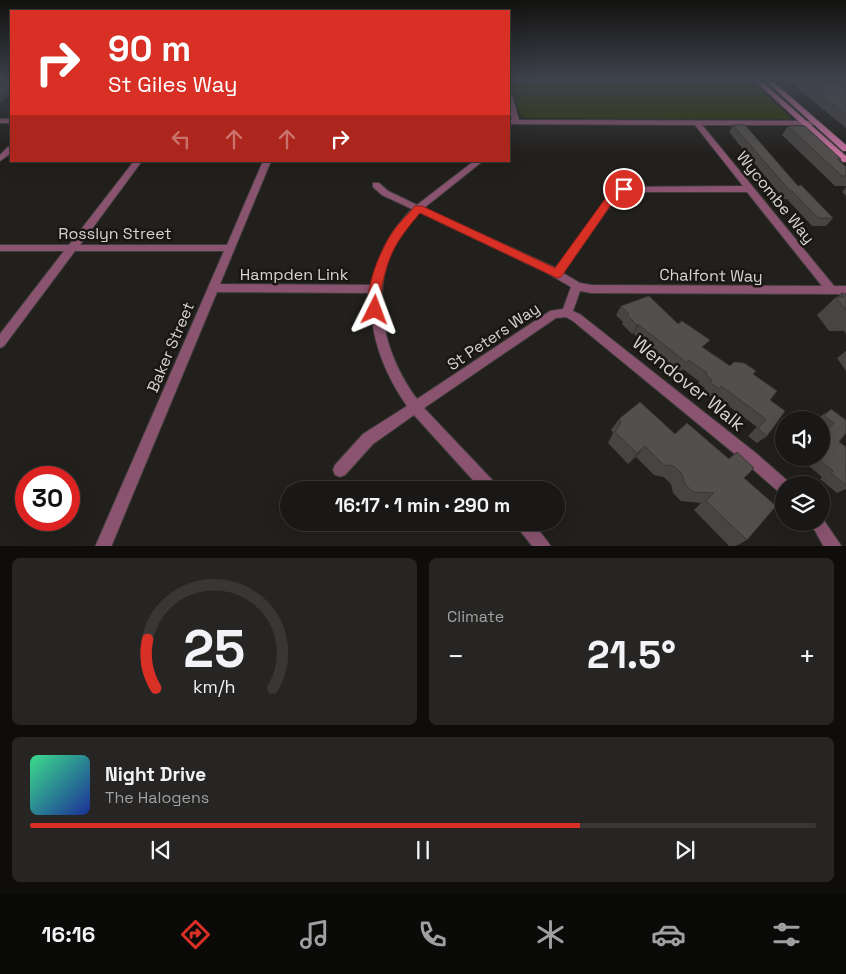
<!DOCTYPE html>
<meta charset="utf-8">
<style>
:root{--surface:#1a1816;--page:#272523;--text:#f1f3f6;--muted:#9fa0a1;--line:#383735;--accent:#d93025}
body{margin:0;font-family:"Space Grotesk",sans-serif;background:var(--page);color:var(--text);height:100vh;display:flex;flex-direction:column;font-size:19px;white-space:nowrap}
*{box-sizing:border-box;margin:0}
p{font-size:16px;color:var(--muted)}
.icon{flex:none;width:28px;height:28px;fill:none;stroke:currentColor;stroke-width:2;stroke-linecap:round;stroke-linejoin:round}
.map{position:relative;height:546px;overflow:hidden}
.drawer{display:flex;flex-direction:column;gap:12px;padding:12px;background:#0e0d0c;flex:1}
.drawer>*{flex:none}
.hud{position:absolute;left:10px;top:10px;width:500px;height:152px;border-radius:0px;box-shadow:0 5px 20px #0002,0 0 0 1px var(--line);background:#d93025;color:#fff;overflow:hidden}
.tools{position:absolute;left:775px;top:411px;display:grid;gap:10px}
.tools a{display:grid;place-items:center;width:55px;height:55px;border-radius:50%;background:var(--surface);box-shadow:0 5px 20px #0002,0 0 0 1px var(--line);font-size:25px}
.speed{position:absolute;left:15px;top:466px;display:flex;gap:10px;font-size:25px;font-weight:700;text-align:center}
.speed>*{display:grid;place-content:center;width:65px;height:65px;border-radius:50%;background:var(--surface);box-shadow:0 5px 20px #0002,0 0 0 1px var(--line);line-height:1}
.speed .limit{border:8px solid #d22;background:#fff;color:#111}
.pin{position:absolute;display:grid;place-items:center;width:42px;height:42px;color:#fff;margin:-21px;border:2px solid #fff;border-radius:50%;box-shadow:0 1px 5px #0007}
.me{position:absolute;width:55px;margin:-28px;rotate:3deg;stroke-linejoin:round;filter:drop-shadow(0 0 4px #0008)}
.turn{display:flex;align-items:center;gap:18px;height:105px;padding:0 15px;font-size:22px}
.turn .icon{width:65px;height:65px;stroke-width:2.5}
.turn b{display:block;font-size:35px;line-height:42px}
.lanes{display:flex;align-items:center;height:48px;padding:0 15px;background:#0003;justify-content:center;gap:25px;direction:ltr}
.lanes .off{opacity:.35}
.big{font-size:38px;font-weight:700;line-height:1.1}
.drawer .widget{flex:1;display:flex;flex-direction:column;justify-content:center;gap:8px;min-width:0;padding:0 18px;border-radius:8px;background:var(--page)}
.drawer .dial{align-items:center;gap:0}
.dial svg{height:130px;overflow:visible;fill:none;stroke:var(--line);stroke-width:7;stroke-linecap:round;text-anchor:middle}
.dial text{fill:var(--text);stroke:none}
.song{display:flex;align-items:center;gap:15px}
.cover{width:60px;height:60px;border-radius:8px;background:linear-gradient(135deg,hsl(150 70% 55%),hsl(230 70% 35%))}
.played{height:5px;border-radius:2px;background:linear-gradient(90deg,var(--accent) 70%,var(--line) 70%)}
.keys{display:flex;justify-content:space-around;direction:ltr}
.heat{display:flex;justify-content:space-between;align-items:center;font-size:28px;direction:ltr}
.drawer .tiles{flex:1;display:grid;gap:12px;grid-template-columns:1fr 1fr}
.widget:last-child{grid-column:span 2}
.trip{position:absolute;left:280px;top:481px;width:285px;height:50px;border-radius:25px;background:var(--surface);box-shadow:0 5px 20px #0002,0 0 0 1px var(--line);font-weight:700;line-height:50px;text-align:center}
.tab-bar{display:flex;height:80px;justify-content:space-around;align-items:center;background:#0a0a09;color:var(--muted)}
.tab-bar .icon{width:35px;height:35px}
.tab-bar .selected{color:var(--accent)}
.tab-bar b{font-size:22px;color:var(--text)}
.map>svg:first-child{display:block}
.green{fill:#2b3604}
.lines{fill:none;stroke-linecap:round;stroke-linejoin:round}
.street-casing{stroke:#3f3d3a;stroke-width:2}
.secondary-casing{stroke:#3f3d3a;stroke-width:2}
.street{fill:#8a5470;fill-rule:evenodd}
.secondary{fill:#c6709e;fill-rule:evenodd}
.wall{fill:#474442}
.shaded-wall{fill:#3a3736}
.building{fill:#534f4d;stroke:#3a3736}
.route{fill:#d93025;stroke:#8d1f18}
.labels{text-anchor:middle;stroke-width:5;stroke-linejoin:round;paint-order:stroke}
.street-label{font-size:16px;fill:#d5d4d2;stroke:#191714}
.near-street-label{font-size:19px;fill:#d5d4d2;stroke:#191714}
</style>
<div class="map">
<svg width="846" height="547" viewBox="0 0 846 547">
<rect width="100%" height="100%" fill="#22201d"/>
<path class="green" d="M 510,80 L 750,80 L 790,117 L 790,119 L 525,118 L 520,115 Z"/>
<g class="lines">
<defs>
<path id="street" d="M 509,93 L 512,95 L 519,120 L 816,121 L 819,123 L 816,125 L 702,125 L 834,286 L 846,286 L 846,294 L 591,293 L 580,291 L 573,311 L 581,315 L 757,454 L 789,482 L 790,485 L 784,485 L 784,494 L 779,492 L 747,464 L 573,321 L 566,317 L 556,318 L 424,408 L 497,485 L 499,490 L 482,490 L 414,415 L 373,444 L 345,475 L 340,477 L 335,475 L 333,470 L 335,465 L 363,434 L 407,406 C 384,373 368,333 372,293 L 217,292 L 111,547 L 95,547 L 224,251 L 75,251 L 4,346 L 0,348 L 0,334 L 64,251 L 0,251 L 0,245 L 69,245 L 134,161 L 142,161 L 80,245 L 227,245 L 263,161 L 271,161 L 220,284 L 373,285 C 376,256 392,229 412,209 L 382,195 L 373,187 L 373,183 L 379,183 L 388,191 L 417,205 L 474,161 L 483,161 L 424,208 L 556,268 L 611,192 L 621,187 L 743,186 L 695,125 L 509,124 L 509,120 L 512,120 L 509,107 ZM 625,192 L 747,192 L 822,286 L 591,285 L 580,283 L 563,273 L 617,196 ZM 419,212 L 545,272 L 571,287 L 563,309 L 550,311 L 417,399 C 375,343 365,264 419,212 Z
M 0,119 L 11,119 L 11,123 L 0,123 Z
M 8,147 L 11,147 L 11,153 L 0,161 L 0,155 Z
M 821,516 L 842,547 L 824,547 L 810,522 L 821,522 Z
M 515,522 L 532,522 L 548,542 L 551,547 L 533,547 L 517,527 Z"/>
<path id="secondary" d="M 754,80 L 760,80 L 846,156 L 846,162 L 843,162 Z
M 765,80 L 771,80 L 846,145 L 846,151 L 843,151 Z"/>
</defs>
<use href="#street" class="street-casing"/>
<use href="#secondary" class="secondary-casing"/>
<use href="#street" class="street"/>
<use href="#secondary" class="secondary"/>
</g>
<path class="wall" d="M 788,80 L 819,80 L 822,82 L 839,82 L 835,80 L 846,80 L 846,128 Z
M 733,125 L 833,218 L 826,226 L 812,226 L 787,199 L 784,199 L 729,132 Z
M 788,126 L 841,159 L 840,161 L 846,167 L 846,186 L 835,186 L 782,135 Z
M 846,187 L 846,196 L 842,192 Z
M 841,293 L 846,294 L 846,334 L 844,331 L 829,331 L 817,315 L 836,297 L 838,297 Z
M 621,306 L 703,348 L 730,366 L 753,374 L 770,400 L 767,436 L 757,443 L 748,436 L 757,427 L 714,395 L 711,397 L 703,391 L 705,388 L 698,383 L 700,382 L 683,369 L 680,372 L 634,334 L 632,334 L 622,324 L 623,322 L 616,315 Z
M 846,351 L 846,371 L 837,358 Z
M 831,409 L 839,442 L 846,447 L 846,489 L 837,493 L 820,479 L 822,477 L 799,458 L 821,458 L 821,432 L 823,430 L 821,428 L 821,420 L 817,420 L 821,416 Z
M 619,419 L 675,434 L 729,459 L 737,452 L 744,478 L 747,540 L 734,547 L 730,547 L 694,510 L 701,503 L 681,501 L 673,493 L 671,484 L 667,480 L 663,477 L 654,475 L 636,457 L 628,464 L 608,443 L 613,433 L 611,430 Z
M 784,437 L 784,445 L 780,441 Z"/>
<path class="shaded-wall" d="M 11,87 L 11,95 L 0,103 L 0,96 Z
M 637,325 L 639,325 L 634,334 L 632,334 Z
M 645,446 L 636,457 L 628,464 L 637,453 Z"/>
<path class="building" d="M 0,80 L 9,80 L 8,81 L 11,81 L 11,87 L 0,96 Z
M 803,80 L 819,80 L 822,82 L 846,83 L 846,114 Z
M 733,125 L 745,125 L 798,186 L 801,185 L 833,218 L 818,218 L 792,191 L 790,191 Z
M 788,126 L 805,126 L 841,159 L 837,159 L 846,167 L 846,176 L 842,176 Z
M 841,293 L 846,294 L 846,310 L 836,297 L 844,297 Z
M 649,296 L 678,324 L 682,321 L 710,340 L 702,347 L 730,366 L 734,362 L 744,363 L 756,371 L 753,374 L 777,391 L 770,400 L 785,411 L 767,436 L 758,429 L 766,419 L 721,386 L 719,389 L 710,382 L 712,380 L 706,375 L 707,373 L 689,360 L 687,363 L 639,325 L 637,325 L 627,315 L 629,314 L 621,306 Z
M 640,402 L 675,434 L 687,423 L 729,459 L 737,452 L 754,468 L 744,478 L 776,506 L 747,540 L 706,501 L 714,493 L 693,492 L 685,484 L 682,474 L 674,466 L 664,465 L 645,446 L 637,453 L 615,432 L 621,422 L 619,419 Z
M 831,409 L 846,420 L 846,433 L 839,442 L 846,447 L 846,485 L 831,473 L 833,471 L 817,458 L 821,458 L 821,437 L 834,423 L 824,416 Z"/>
<linearGradient id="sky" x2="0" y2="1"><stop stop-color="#131210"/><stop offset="0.51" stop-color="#3e424c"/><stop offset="1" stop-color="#3e424c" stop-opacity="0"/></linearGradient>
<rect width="846" height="156" fill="url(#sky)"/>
<path class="route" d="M 624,186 L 628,189 L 617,196 L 561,277 L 557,278 L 420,213 C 398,239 389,252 382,286 C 380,295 384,305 380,313 L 371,313 C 361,294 381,249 392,233 C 398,223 408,215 415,206 L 422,206 L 555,268 L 610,192 Z"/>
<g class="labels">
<g class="street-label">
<text transform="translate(776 197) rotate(51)" y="6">Wycombe Way</text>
<text x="115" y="239">Rosslyn Street</text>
<text x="294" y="280">Hampden Link</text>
<text transform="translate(711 275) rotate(1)" y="6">Chalfont Way</text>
<text transform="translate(493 336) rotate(-34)" y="6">St Peters Way</text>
<text transform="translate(170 347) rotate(-67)" y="6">Baker Street</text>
</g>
<g class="near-street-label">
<text transform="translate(689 383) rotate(39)" y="7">Wendover Walk</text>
</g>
</g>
</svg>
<div class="tools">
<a><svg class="icon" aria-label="sound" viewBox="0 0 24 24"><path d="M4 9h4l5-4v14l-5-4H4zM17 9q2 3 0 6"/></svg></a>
<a><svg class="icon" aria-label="layers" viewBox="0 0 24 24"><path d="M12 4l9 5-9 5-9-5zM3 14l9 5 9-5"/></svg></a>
</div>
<div class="speed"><div class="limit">30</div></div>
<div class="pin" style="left:624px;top:189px;background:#d93025"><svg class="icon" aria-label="arrive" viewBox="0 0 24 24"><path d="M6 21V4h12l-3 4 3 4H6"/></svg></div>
<svg class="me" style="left:375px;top:310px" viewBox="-20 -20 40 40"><path d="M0-17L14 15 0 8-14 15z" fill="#d93025" stroke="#fff" stroke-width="4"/></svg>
<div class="trip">16:17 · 1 min · 290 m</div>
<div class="hud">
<div class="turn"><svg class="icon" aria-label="right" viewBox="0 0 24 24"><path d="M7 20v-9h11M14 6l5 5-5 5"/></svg><div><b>90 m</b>St Giles Way</div></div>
<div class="lanes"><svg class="icon off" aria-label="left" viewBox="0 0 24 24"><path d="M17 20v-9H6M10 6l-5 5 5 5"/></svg><svg class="icon off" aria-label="ahead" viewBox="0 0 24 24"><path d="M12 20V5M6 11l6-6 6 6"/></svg><svg class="icon off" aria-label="ahead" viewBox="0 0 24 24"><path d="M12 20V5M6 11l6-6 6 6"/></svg><svg class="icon" aria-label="right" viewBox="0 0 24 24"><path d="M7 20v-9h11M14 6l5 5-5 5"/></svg></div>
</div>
</div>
<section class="drawer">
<div class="tiles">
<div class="widget dial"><svg viewBox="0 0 100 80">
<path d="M14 69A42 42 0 1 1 86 69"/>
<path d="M14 69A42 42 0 0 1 9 39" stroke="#d93025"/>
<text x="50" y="56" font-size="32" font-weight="700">25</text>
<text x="50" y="72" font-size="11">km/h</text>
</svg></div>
<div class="widget"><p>Climate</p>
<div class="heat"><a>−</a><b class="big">21.5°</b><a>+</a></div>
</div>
<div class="widget">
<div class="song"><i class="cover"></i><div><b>Night Drive</b><p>The Halogens</p></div></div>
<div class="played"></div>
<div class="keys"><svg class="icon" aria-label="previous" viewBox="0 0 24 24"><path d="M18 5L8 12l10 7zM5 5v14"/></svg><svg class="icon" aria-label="pause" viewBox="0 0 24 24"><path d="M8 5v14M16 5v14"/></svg><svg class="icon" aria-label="next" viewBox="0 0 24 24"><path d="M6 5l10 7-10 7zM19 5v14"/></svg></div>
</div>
</div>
</section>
<nav class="tab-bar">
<b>16:16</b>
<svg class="icon selected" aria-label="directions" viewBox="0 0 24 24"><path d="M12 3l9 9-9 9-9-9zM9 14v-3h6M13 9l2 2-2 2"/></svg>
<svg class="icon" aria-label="music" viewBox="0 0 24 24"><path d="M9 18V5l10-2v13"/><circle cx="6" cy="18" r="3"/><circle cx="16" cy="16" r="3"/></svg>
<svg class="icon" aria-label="phone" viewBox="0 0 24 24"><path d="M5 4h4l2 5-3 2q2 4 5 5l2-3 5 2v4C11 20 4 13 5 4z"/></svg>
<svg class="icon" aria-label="climate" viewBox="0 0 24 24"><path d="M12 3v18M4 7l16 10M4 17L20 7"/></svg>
<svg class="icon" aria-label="car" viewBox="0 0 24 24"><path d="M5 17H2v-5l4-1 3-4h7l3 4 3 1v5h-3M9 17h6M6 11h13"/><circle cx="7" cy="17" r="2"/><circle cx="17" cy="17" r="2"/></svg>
<svg class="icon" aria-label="filters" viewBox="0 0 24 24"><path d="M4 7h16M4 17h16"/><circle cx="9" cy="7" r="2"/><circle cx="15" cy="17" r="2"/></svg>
</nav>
